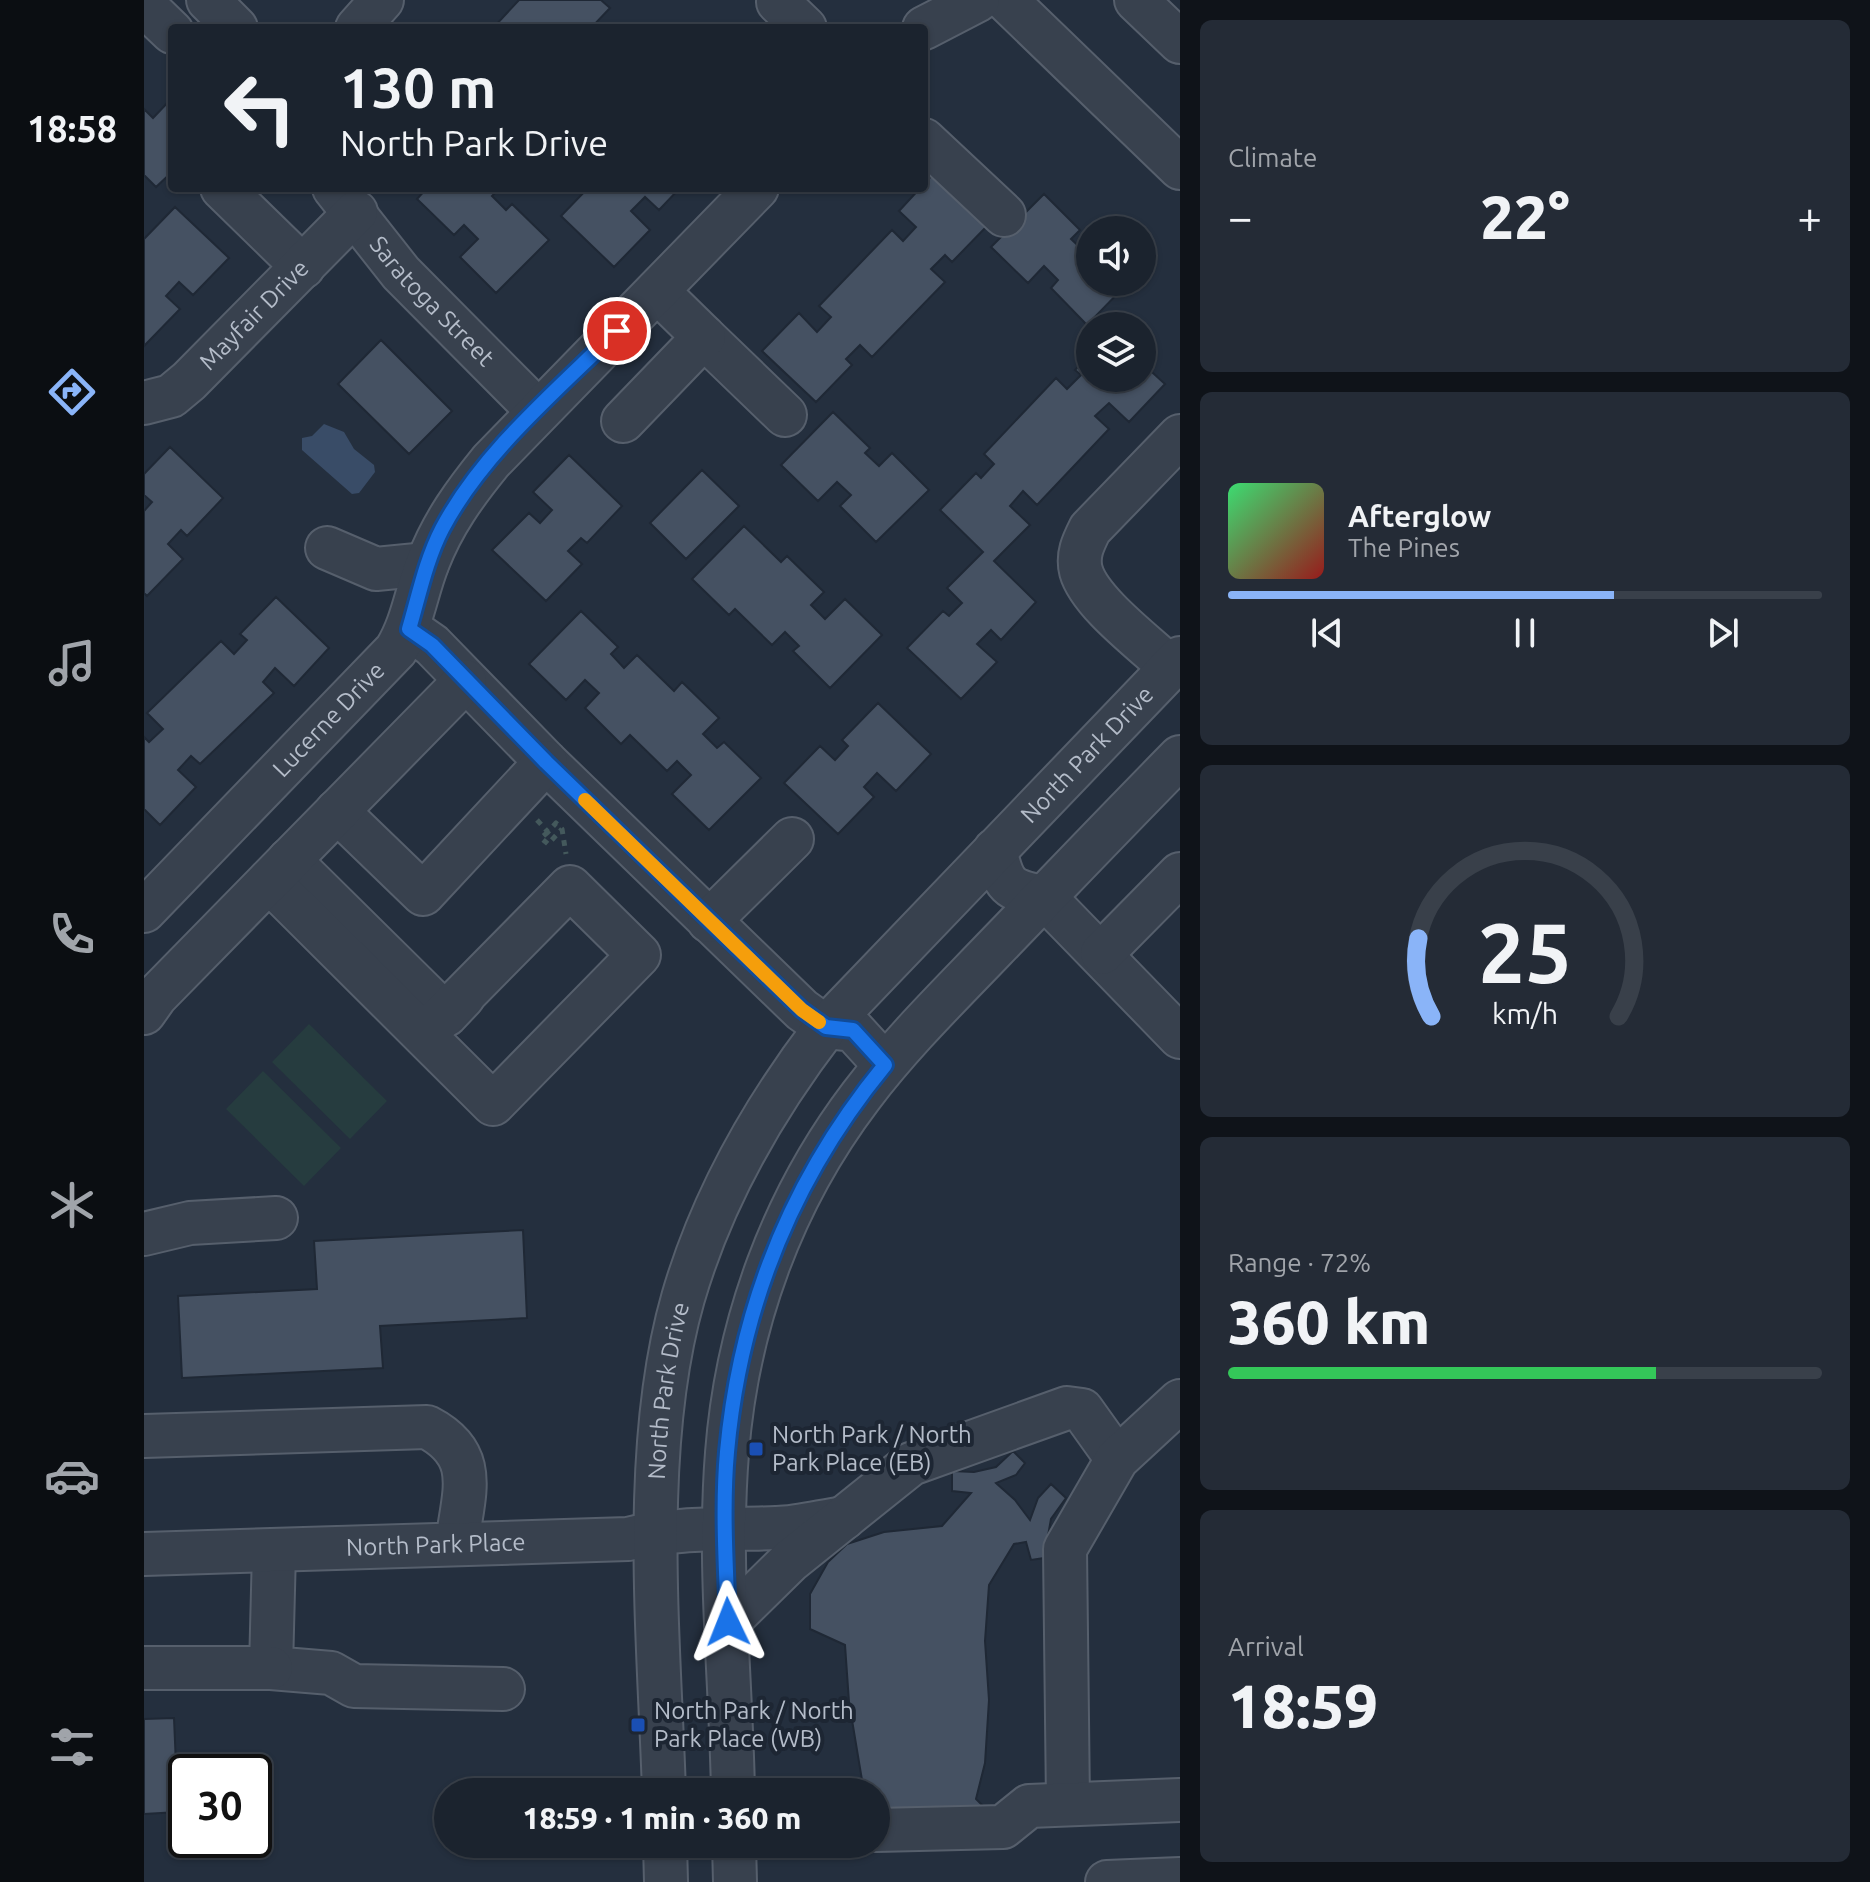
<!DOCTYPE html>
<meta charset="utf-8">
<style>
:root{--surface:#1b232e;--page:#242b36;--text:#f1f3f6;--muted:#a0a4aa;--line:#39404a;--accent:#8ab4f8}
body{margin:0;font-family:Ubuntu,sans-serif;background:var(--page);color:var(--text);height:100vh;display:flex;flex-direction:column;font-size:30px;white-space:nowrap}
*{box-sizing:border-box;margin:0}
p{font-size:26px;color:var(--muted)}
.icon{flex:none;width:44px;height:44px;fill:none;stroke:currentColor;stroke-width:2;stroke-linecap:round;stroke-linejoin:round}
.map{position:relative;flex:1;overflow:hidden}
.details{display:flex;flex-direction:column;gap:20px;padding:20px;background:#0f1319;width:690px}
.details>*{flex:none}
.hud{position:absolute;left:24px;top:24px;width:760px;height:168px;border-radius:8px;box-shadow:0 2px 6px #0004,0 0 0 2px var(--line);background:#1b232e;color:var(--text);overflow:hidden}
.controls{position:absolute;left:932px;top:216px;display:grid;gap:16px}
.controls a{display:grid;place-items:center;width:80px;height:80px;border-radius:50%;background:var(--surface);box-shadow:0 2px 6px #0004,0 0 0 2px var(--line);font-size:40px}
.speed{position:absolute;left:24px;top:1754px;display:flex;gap:16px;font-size:40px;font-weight:700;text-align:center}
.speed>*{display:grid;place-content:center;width:104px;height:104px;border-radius:50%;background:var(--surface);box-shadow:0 2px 6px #0004,0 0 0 2px var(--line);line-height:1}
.speed .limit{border:4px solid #111;border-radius:12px;background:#fff;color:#111}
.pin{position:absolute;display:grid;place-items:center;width:68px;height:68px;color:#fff;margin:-34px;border:4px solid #fff;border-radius:50%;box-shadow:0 2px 8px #0007}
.me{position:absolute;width:88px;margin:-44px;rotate:358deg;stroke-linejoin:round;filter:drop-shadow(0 0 6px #0008)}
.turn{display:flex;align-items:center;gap:28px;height:168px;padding:0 40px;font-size:36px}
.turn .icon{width:104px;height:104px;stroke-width:2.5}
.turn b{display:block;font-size:56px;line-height:68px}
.big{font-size:60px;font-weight:800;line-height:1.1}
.details .widget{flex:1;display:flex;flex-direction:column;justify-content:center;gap:12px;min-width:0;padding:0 28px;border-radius:12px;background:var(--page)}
.details .dial{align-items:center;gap:0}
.dial svg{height:208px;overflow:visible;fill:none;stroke:var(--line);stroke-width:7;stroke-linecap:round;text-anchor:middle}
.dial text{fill:var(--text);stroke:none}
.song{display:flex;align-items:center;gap:24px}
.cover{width:96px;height:96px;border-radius:12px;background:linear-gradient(135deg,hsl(140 70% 55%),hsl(0 70% 35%))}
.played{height:8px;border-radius:4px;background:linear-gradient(90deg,var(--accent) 65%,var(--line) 65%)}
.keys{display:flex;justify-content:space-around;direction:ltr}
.heat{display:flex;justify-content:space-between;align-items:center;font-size:44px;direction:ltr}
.charge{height:12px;border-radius:6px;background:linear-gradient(90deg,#34c759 72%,var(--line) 0)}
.trip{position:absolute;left:290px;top:1778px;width:456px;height:80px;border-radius:40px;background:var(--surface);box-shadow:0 2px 6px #0004,0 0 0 2px var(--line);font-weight:800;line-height:80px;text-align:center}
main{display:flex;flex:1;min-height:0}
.tabs{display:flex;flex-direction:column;width:144px;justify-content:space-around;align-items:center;background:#0b0e12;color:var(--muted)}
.tabs .icon{width:56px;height:56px}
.tabs .selected{color:var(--accent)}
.tabs b{font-size:36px;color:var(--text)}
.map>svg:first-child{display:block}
.green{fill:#263c3f}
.water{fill:#394c67}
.building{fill:#455162;stroke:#1f2835;stroke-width:2}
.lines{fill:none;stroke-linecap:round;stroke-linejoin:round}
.minor-casing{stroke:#565f6c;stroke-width:46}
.path{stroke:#44595c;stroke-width:5;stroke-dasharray:6 6;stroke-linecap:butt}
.minor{stroke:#38414e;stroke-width:42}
.route-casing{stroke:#114b97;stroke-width:20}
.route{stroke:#1a73e8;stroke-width:14}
.slow{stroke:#f59e0b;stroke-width:14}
.transit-dot{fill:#1a4fb4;stroke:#1d2633;stroke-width:3}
.labels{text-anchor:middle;stroke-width:8;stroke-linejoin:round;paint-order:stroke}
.street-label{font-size:24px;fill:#b4bcc9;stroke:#1d2633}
.poi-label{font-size:24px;fill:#b4bcc9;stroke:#1d2633;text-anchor:start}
</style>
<main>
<nav class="tabs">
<b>18:58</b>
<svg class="icon selected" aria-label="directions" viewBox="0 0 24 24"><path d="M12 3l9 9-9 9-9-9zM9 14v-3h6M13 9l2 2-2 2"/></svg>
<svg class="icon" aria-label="music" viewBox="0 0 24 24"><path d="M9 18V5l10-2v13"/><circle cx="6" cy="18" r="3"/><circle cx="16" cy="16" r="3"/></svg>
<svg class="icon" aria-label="phone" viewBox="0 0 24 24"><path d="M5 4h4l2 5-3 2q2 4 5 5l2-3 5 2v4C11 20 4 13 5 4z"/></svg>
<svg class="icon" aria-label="climate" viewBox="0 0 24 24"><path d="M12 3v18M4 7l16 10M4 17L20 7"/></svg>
<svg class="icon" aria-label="car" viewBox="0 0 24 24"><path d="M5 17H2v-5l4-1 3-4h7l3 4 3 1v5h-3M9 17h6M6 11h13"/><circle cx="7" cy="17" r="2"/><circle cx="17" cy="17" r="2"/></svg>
<svg class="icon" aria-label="filters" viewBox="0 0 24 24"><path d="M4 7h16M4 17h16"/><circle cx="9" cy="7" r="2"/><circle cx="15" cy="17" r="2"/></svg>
</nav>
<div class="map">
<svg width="1036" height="1882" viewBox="0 0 1036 1882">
<rect width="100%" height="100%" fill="#242f3e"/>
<path class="green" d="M 165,1024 L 243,1101 L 206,1139 L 128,1062 Z
M 119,1071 L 197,1148 L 160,1186 L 82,1109 Z"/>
<path class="water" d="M 180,424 L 200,432 L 210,449 L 230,465 L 231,472 L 215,493 L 208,494 L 158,450 L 158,438 L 168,436 Z"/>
<path class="building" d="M 375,0 L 457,0 L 466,8 L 447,28 L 349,28 Z
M 28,98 L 28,172 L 12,187 L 0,175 L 0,109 L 9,118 Z
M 790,173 L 844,225 L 808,262 L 801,255 L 787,269 L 801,282 L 728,357 L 716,345 L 702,359 L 708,365 L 672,402 L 618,351 L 655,313 L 673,332 L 687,317 L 675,306 L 748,230 L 759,241 L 772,227 L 755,211 Z
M 283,188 L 356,188 L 348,196 L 362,210 L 368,204 L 405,240 L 352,293 L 316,257 L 334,239 L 320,225 L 310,235 L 273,199 Z
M 444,188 L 536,188 L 515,210 L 501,197 L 487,211 L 506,230 L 470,267 L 417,216 Z
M 900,194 L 936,230 L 927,239 L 942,253 L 946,249 L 946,282 L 985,282 L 943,325 L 907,288 L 914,280 L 900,266 L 884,283 L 847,247 Z
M 31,207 L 85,258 L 49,295 L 35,282 L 22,296 L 36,309 L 0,346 L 0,239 Z
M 237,340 L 308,411 L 265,454 L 194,384 Z
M 946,355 L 946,378 L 998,378 L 998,363 L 1021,384 L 985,422 L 965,403 L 951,416 L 965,429 L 893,505 L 879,491 L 866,506 L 886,525 L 850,561 L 892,602 L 857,640 L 847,630 L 833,644 L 853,662 L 817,699 L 763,648 L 799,611 L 805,616 L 818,603 L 803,588 L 839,552 L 796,510 L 832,473 L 837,478 L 850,464 L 840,454 L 912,378 L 923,389 L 937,375 L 931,370 Z
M 689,412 L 726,448 L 721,453 L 735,466 L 748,453 L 785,490 L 732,542 L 696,506 L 707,495 L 693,482 L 674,501 L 637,465 Z
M 26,447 L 79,498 L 43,536 L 37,530 L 24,544 L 39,559 L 3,596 L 0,593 L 0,511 L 8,502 L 0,495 L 0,474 Z
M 425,455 L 478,506 L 443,543 L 437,538 L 424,551 L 438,564 L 402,601 L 348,550 L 385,513 L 396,523 L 408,510 L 389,492 Z
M 558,470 L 595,506 L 542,559 L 506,523 Z
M 600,526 L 637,562 L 643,556 L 680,592 L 667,605 L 681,619 L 701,599 L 738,635 L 686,688 L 649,651 L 655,646 L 641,632 L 628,645 L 591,609 L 585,615 L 548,579 Z
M 132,597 L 185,648 L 150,686 L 131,668 L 119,682 L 130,693 L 56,764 L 47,756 L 34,770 L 52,787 L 16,825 L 0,809 L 0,737 L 5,742 L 19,729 L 3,713 L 77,641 L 90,654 L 103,640 L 96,634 Z
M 437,611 L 474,647 L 467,654 L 480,668 L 493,655 L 530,691 L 538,682 L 575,718 L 559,734 L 573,748 L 580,742 L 617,778 L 565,830 L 528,794 L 547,775 L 533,761 L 523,771 L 486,735 L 477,744 L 441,708 L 455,693 L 441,680 L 422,700 L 385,664 Z
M 734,703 L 787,754 L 752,791 L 733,773 L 720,787 L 730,797 L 694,834 L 640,783 L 676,746 L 691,760 L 704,746 L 698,740 Z
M 379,1230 L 383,1318 L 236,1326 L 239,1368 L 38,1378 L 34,1296 L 173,1289 L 170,1241 Z
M 869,1451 L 881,1463 L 872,1475 L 852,1483 L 871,1500 L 886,1520 L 894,1498 L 907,1484 L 922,1498 L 907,1519 L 900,1558 L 887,1560 L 882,1542 L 870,1544 L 845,1585 L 841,1641 L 845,1700 L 841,1763 L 832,1799 L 843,1810 L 732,1819 L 732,1792 L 720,1792 L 705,1702 L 701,1645 L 666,1629 L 666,1594 L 684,1562 L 703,1544 L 740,1532 L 798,1526 L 827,1493 L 808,1491 L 808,1471 L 830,1472 L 852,1467 Z
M 30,1718 L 34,1812 L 0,1814 L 0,1719 Z"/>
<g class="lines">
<defs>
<g id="minor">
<path d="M 64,0 L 92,28"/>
<path d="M 862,0 L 1036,168"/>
<path d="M 992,0 L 1036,42"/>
<path d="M 634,2 L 661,28"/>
<path d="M 0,5 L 28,32"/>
<path d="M 213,28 L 238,0"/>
<path d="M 780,28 L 834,0"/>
<path d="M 780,140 L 860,215"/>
<path d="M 78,188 L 159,267"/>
<path id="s1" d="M 190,188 L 257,273 L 393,410"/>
<path d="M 560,337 L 641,415"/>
<path id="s2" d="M 0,403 L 27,396 L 45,381 L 212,212"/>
<path d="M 479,421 L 560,337 L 513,291"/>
<path d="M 183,548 L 232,569 L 283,564"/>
<path d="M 265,629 L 288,645 L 402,762 L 658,1010 L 682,1027 L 709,1030 L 741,1065"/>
<path d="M 1027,668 C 1002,644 946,603 937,571 C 933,555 939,543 946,529 L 1036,436"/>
<path d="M 193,811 L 279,894 L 402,762"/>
<path d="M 851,850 C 860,886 863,890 900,897 L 1036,1037"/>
<path d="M 145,860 L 302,1015 L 319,997"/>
<path d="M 125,881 L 349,1104 L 495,955 L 426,887 L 280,1035"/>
<path id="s3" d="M 0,911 L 252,650 C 269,622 272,592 284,562 C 299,523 321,493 347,461 L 613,188"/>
<path d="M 565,921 L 648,839"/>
<path d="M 958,953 L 1036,874"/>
<path d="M 0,1013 L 12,996 L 321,681"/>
<path d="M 0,1234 L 46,1223 L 132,1218"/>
<path d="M 0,1436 L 283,1427 C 337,1455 319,1493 313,1544"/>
<path d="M 130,1551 L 127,1668 L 187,1673 L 210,1686 L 359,1689"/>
<path id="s4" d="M 0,1554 L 484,1539 C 533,1527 581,1530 632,1528 C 654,1528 678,1521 700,1518"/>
<path d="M 584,1622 L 646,1561 L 767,1464 L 923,1408 L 938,1410 L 973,1459"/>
<path d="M 0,1668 L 127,1668"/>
<path id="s5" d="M 520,1792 C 515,1637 496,1448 539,1298 C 568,1198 619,1109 682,1027 L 1036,658"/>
<path d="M 589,1792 C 587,1680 574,1565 583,1453 C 593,1324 638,1200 717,1096 C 757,1043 805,996 851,948 C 913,884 974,820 1036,757"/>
<path d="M 924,1803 L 921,1549 L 973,1459 L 1036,1401"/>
<path d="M 732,1830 L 859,1827 L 885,1806 L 1036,1800"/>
<path d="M 521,1844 L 522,1882"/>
<path d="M 590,1844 L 591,1882"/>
<path d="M 963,1882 L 1036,1879"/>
</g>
</defs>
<use href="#minor" class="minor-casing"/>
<path class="path" d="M 393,820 L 404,832 L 412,823 L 418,829 L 422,854
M 404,832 L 397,838 L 404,844 L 418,829"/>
<use href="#minor" class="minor"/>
</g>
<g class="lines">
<defs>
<path id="route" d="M 473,331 C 412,391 338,453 298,529 C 282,560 275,595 265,629 L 288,645 L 402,762 L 658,1010 L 682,1027 L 709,1030 L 741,1065 C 649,1177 596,1308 583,1452 C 578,1508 582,1566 584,1622"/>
</defs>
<use href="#route" class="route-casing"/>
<use href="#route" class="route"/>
<path class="slow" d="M 441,800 L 658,1010 L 675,1022"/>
</g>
<g class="transit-dot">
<rect x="604" y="1441" width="16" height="16" rx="4"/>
<rect x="486" y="1717" width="16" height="16" rx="4"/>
</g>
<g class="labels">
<g class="street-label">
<text dy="8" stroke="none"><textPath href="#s1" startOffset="150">Saratoga Street</textPath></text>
<text dy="8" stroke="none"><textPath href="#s2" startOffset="144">Mayfair Drive</textPath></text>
<text dy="8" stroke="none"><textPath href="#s3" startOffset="266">Lucerne Drive</textPath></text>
<text dy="8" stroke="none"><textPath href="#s5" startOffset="1182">North Park Drive</textPath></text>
<text dy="8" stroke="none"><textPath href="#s5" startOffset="402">North Park Drive</textPath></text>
<text dy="8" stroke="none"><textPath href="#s4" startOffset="292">North Park Place</textPath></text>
</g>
<g class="poi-label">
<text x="628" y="1443">North Park / North<tspan x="628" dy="28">Park Place (EB)</tspan></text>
<text x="510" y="1719">North Park / North<tspan x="510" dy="28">Park Place (WB)</tspan></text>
</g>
</g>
</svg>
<div class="controls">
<a><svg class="icon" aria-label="sound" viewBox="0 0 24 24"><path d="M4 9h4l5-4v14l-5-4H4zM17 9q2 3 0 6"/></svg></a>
<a><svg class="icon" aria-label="layers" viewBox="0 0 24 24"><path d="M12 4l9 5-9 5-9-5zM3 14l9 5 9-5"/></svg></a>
</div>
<div class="speed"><div class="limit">30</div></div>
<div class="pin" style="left:473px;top:331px;background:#d93025"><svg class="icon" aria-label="arrive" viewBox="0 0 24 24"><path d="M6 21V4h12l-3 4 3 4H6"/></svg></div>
<svg class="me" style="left:584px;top:1622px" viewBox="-20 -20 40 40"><path d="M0-17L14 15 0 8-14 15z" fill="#1a73e8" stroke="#fff" stroke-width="4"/></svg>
<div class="trip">18:59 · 1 min · 360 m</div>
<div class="hud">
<div class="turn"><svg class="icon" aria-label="left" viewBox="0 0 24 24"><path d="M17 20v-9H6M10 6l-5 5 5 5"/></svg><div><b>130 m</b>North Park Drive</div></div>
</div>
</div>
<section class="details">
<div class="widget"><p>Climate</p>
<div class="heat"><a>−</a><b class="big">22°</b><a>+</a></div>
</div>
<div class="widget">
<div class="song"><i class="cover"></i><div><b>Afterglow</b><p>The Pines</p></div></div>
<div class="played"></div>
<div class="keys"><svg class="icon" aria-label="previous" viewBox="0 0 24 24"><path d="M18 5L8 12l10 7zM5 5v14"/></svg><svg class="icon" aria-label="pause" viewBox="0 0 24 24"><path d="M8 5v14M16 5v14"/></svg><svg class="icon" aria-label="next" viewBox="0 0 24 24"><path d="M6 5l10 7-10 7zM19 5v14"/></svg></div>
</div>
<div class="widget dial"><svg viewBox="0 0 100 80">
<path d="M14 69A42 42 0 1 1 86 69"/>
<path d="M14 69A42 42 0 0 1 9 39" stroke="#8ab4f8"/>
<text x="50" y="56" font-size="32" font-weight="700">25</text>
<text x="50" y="72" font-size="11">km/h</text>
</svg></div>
<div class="widget"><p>Range · 72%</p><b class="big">360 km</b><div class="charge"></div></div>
<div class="widget"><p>Arrival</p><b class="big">18:59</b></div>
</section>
</main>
